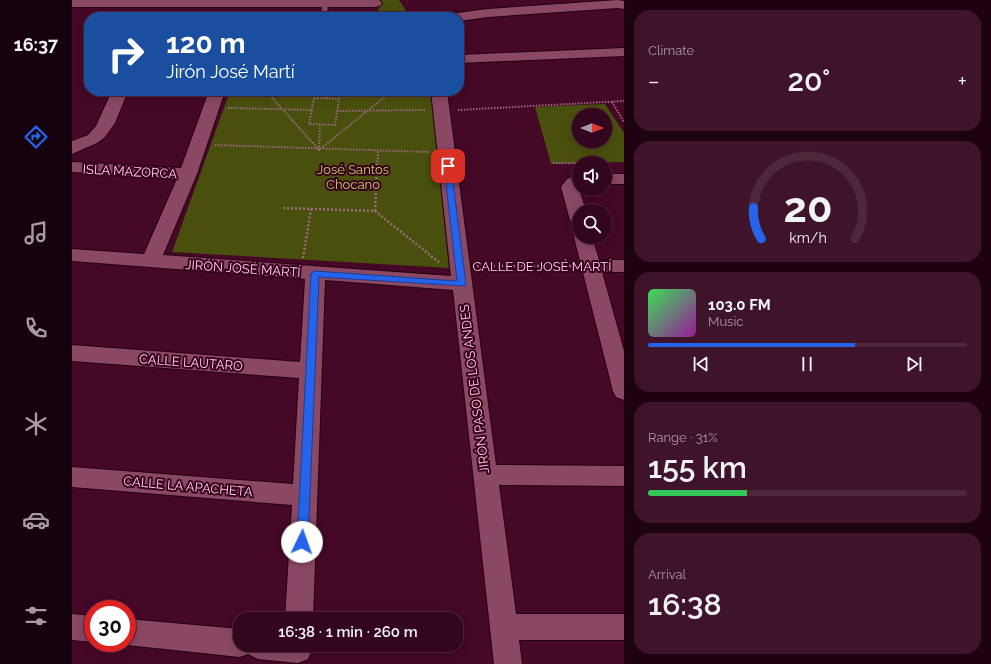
<!DOCTYPE html>
<meta charset="utf-8">
<style>
:root{--surface:#34061d;--page:#3f142a;--text:#f1f3f6;--muted:#a999a4;--line:#4e273b;--accent:#2563eb}
body{margin:0;font-family:Raleway,sans-serif;background:var(--page);color:var(--text);height:100vh;display:flex;flex-direction:column;font-size:15px;white-space:nowrap}
*{box-sizing:border-box;margin:0}
p{font-size:13px;color:var(--muted)}
.icon{flex:none;width:22px;height:22px;fill:none;stroke:currentColor;stroke-width:2;stroke-linecap:round;stroke-linejoin:round}
.map{position:relative;flex:1;overflow:hidden}
.panel{display:flex;flex-direction:column;gap:10px;padding:10px;background:#1d0310;width:367px}
.panel>*{flex:none}
.hud{position:absolute;left:12px;top:12px;width:380px;height:84px;border-radius:16px;box-shadow:0 2px 10px #0003,0 0 0 1px var(--line);background:#1a4fa0;color:#fff;overflow:hidden}
.needle{width:26px;rotate:90deg}
.tools{position:absolute;left:500px;top:108px;display:grid;gap:8px}
.tools a{display:grid;place-items:center;width:40px;height:40px;border-radius:50%;background:var(--surface);box-shadow:0 2px 10px #0003,0 0 0 1px var(--line);font-size:20px}
.speed{position:absolute;left:12px;top:600px;display:flex;gap:8px;font-size:20px;font-weight:700;text-align:center}
.speed>*{display:grid;place-content:center;width:52px;height:52px;border-radius:50%;background:var(--surface);box-shadow:0 2px 10px #0003,0 0 0 1px var(--line);line-height:1}
.speed .limit{border:6px solid #d22;background:#fff;color:#111}
.pin{position:absolute;display:grid;place-items:center;width:34px;height:34px;color:#fff;margin:-17px;border-radius:8px;box-shadow:0 2px 6px #0006}
.me{position:absolute;width:44px;margin:-22px;rotate:3deg;stroke-linejoin:round;filter:drop-shadow(0 0 3px #0008)}
.turn{display:flex;align-items:center;gap:14px;height:84px;padding:0 16px;font-size:18px}
.turn .icon{width:52px;height:52px;stroke-width:2.5}
.turn b{display:block;font-size:28px;line-height:34px}
.big{font-size:30px;font-weight:600;line-height:1.1}
.panel .widget{flex:1;display:flex;flex-direction:column;justify-content:center;gap:6px;min-width:0;padding:0 14px;border-radius:16px;background:var(--page)}
.panel .dial{align-items:center;gap:0}
.dial svg{height:104px;overflow:visible;fill:none;stroke:var(--line);stroke-width:7;stroke-linecap:round;text-anchor:middle}
.dial text{fill:var(--text);stroke:none}
.song{display:flex;align-items:center;gap:12px}
.cover{width:48px;height:48px;border-radius:6px;background:linear-gradient(135deg,hsl(130 70% 55%),hsl(300 70% 35%))}
.played{height:4px;border-radius:2px;background:linear-gradient(90deg,var(--accent) 65%,var(--line) 65%)}
.keys{display:flex;justify-content:space-around;direction:ltr}
.heat{display:flex;justify-content:space-between;align-items:center;font-size:22px;direction:ltr}
.charge{height:6px;border-radius:3px;background:linear-gradient(90deg,#34c759 31%,var(--line) 0)}
.trip{position:absolute;left:161px;top:612px;width:230px;height:40px;border-radius:16px;background:var(--surface);box-shadow:0 2px 10px #0003,0 0 0 1px var(--line);font-weight:600;line-height:40px;text-align:center}
main{display:flex;flex:1;min-height:0}
.dock{display:flex;flex-direction:column;width:72px;justify-content:space-around;align-items:center;background:#15020c;color:var(--muted)}
.dock .icon{width:28px;height:28px}
.dock .on{color:var(--accent)}
.dock b{font-size:18px;color:var(--text)}
.map>svg:first-child{display:block}
.green{fill:#494f0d;fill-rule:evenodd}
.lines{fill:none;stroke-linecap:round;stroke-linejoin:round}
.lane-casing{stroke:#240010;stroke-width:2}
.street-casing{stroke:#240010;stroke-width:2}
.path-far1{stroke:#9c6a80;stroke-width:2;stroke-dasharray:1.5 1.5;stroke-linecap:butt}
.path{stroke:#9c6a80;stroke-width:2.5;stroke-dasharray:2 2;stroke-linecap:butt}
.lane{fill:#8a4863;fill-rule:evenodd}
.street{fill:#8a4863;fill-rule:evenodd}
.route{fill:#2563eb;stroke:#184099}
.labels{text-anchor:middle;stroke-width:4;stroke-linejoin:round;paint-order:stroke}
.park-label{font-size:13px;fill:#c2cf60;stroke:#39001e}
.street-label{font-size:13px;fill:#fbd4e1;stroke:#39001e}
</style>
<main>
<nav class="dock">
<b>16:37</b>
<svg class="icon on" aria-label="directions" viewBox="0 0 24 24"><path d="M12 3l9 9-9 9-9-9zM9 14v-3h6M13 9l2 2-2 2"/></svg>
<svg class="icon" aria-label="music" viewBox="0 0 24 24"><path d="M9 18V5l10-2v13"/><circle cx="6" cy="18" r="3"/><circle cx="16" cy="16" r="3"/></svg>
<svg class="icon" aria-label="phone" viewBox="0 0 24 24"><path d="M5 4h4l2 5-3 2q2 4 5 5l2-3 5 2v4C11 20 4 13 5 4z"/></svg>
<svg class="icon" aria-label="climate" viewBox="0 0 24 24"><path d="M12 3v18M4 7l16 10M4 17L20 7"/></svg>
<svg class="icon" aria-label="car" viewBox="0 0 24 24"><path d="M5 17H2v-5l4-1 3-4h7l3 4 3 1v5h-3M9 17h6M6 11h13"/><circle cx="7" cy="17" r="2"/><circle cx="17" cy="17" r="2"/></svg>
<svg class="icon" aria-label="filters" viewBox="0 0 24 24"><path d="M4 7h16M4 17h16"/><circle cx="9" cy="7" r="2"/><circle cx="15" cy="17" r="2"/></svg>
</nav>
<div class="map">
<svg width="552" height="664" viewBox="0 0 552 664">
<rect width="100%" height="100%" fill="#450827"/>
<path class="green" d="M 307,0 L 327,0 L 338,17 L 279,17 L 280,14 L 306,13 Z
M 158,91 L 359,91 L 377,268 L 100,252 Z
M 533,104 L 552,133 L 552,162 L 479,164 L 463,107 ZM 507,115 L 533,115 L 533,141 L 507,141 Z"/>
<g class="lines">
<defs>
<path id="lane" d="M 253,2 L 256,4 L 255,17 L 249,17 L 250,4 Z"/>
<path id="street" d="M 0,0 L 307,0 L 310,3 L 308,6 L 303,7 L 0,7 Z
M 546,0 L 552,1 L 552,9 L 546,8 L 416,17 L 387,21 L 387,17 L 378,17 L 380,14 L 385,13 L 416,9 Z
M 552,48 L 552,56 L 387,63 L 387,55 Z
M 40,91 L 56,91 L 43,123 L 33,137 L 25,143 L 0,154 L 0,141 L 16,135 L 24,126 Z
M 137,91 L 153,91 L 125,174 L 91,255 L 379,276 L 359,91 L 375,91 L 424,465 L 552,466 L 552,486 L 427,485 L 444,614 L 552,614 L 552,640 L 447,640 L 450,664 L 422,664 L 381,290 L 253,280 L 241,619 L 213,619 L 220,505 L 0,487 L 0,467 L 221,484 L 227,378 L 0,361 L 0,345 L 228,362 L 233,279 L 0,261 L 0,249 L 72,254 L 105,179 L 0,172 L 0,162 L 109,168 Z
M 533,174 L 552,174 L 552,184 L 533,184 Z
M 507,175 L 507,189 L 514,211 L 507,211 L 507,226 L 501,224 L 498,220 L 489,187 L 495,179 Z
M 507,232 L 507,237 L 520,237 L 527,260 L 552,260 L 552,272 L 530,272 L 552,351 L 552,400 L 544,397 L 541,391 L 502,237 L 504,233 Z
M 0,614 L 21,616 L 21,642 L 0,640 Z
M 55,619 L 168,629 L 168,645 L 238,645 L 240,649 L 236,659 L 226,663 L 186,659 L 176,654 L 168,657 L 55,645 L 49,643 L 55,643 Z"/>
</defs>
<use href="#lane" class="lane-casing"/>
<use href="#street" class="street-casing"/>
<path class="path-far1" d="M 341,16 L 371,13
M 194,91 L 247,150 L 320,91
M 242,98 L 267,99 L 263,125 L 237,124 Z
M 254,98 L 255,91
M 540,102 L 552,122
M 156,108 L 240,110
M 386,110 L 552,101
M 265,111 L 353,110
M 143,145 L 357,152
M 247,150 L 248,125
M 481,163 L 507,163
M 305,168 L 306,151"/>
<path class="path" d="M 211,208 L 303,211 L 305,167
M 303,211 L 368,263
M 231,258 L 239,209
M 405,266 L 500,266"/>
<use href="#lane" class="lane"/>
<use href="#street" class="street"/>
</g>
<path class="route" d="M 376,164 L 379,166 L 394,284 L 393,286 L 247,277 L 236,542 L 234,545 L 230,547 L 227,545 L 225,542 L 239,273 L 243,271 L 385,281 L 372,166 Z"/>
<g class="labels">
<g class="park-label">
<text x="281" y="174">José Santos<tspan x="281" dy="15">Chocano</tspan></text>
</g>
<g class="street-label">
<text transform="translate(58 171) rotate(3)" y="5">ISLA MAZORCA</text>
<text x="470" y="271">CALLE DE JOSÉ MARTÍ</text>
<text transform="translate(171 268) rotate(4)" y="5">JIRÓN JOSÉ MARTÍ</text>
<text transform="translate(119 362) rotate(4)" y="5">CALLE LAUTARO</text>
<text transform="translate(402 389) rotate(-97)" y="5">JIRÓN PASO DE LOS ANDES</text>
<text transform="translate(116 486) rotate(5)" y="5">CALLE LA APACHETA</text>
</g>
</g>
</svg>
<div class="tools">
<a><svg class="needle" viewBox="-14 -14 28 28"><path d="M0-13l5 13h-10z" fill="#e53935"/><path d="M0 13l5-13h-10z" fill="#a999a4"/></svg></a>
<a><svg class="icon" aria-label="sound" viewBox="0 0 24 24"><path d="M4 9h4l5-4v14l-5-4H4zM17 9q2 3 0 6"/></svg></a>
<a><svg class="icon" aria-label="search" viewBox="0 0 24 24"><circle cx="10" cy="10" r="6"/><path d="M15 15l6 6"/></svg></a>
</div>
<div class="speed"><div class="limit">30</div></div>
<div class="pin" style="left:376px;top:166px;background:#d93025"><svg class="icon" aria-label="arrive" viewBox="0 0 24 24"><path d="M6 21V4h12l-3 4 3 4H6"/></svg></div>
<svg class="me" style="left:230px;top:542px" viewBox="-20 -20 40 40"><circle r="19" fill="#fff"/><path d="M0-13L10 11 0 6-10 11z" fill="#2563eb"/></svg>
<div class="trip">16:38 · 1 min · 260 m</div>
<div class="hud">
<div class="turn"><svg class="icon" aria-label="right" viewBox="0 0 24 24"><path d="M7 20v-9h11M14 6l5 5-5 5"/></svg><div><b>120 m</b>Jirón José Martí</div></div>
</div>
</div>
<section class="panel">
<div class="widget"><p>Climate</p>
<div class="heat"><a>−</a><b class="big">20°</b><a>+</a></div>
</div>
<div class="widget dial"><svg viewBox="0 0 100 80">
<path d="M14 69A42 42 0 1 1 86 69"/>
<path d="M14 69A42 42 0 0 1 8 45" stroke="#2563eb"/>
<text x="50" y="56" font-size="32" font-weight="700">20</text>
<text x="50" y="72" font-size="11">km/h</text>
</svg></div>
<div class="widget">
<div class="song"><i class="cover"></i><div><b>103.0 FM</b><p>Music</p></div></div>
<div class="played"></div>
<div class="keys"><svg class="icon" aria-label="previous" viewBox="0 0 24 24"><path d="M18 5L8 12l10 7zM5 5v14"/></svg><svg class="icon" aria-label="pause" viewBox="0 0 24 24"><path d="M8 5v14M16 5v14"/></svg><svg class="icon" aria-label="next" viewBox="0 0 24 24"><path d="M6 5l10 7-10 7zM19 5v14"/></svg></div>
</div>
<div class="widget"><p>Range · 31%</p><b class="big">155 km</b><div class="charge"></div></div>
<div class="widget"><p>Arrival</p><b class="big">16:38</b></div>
</section>
</main>
